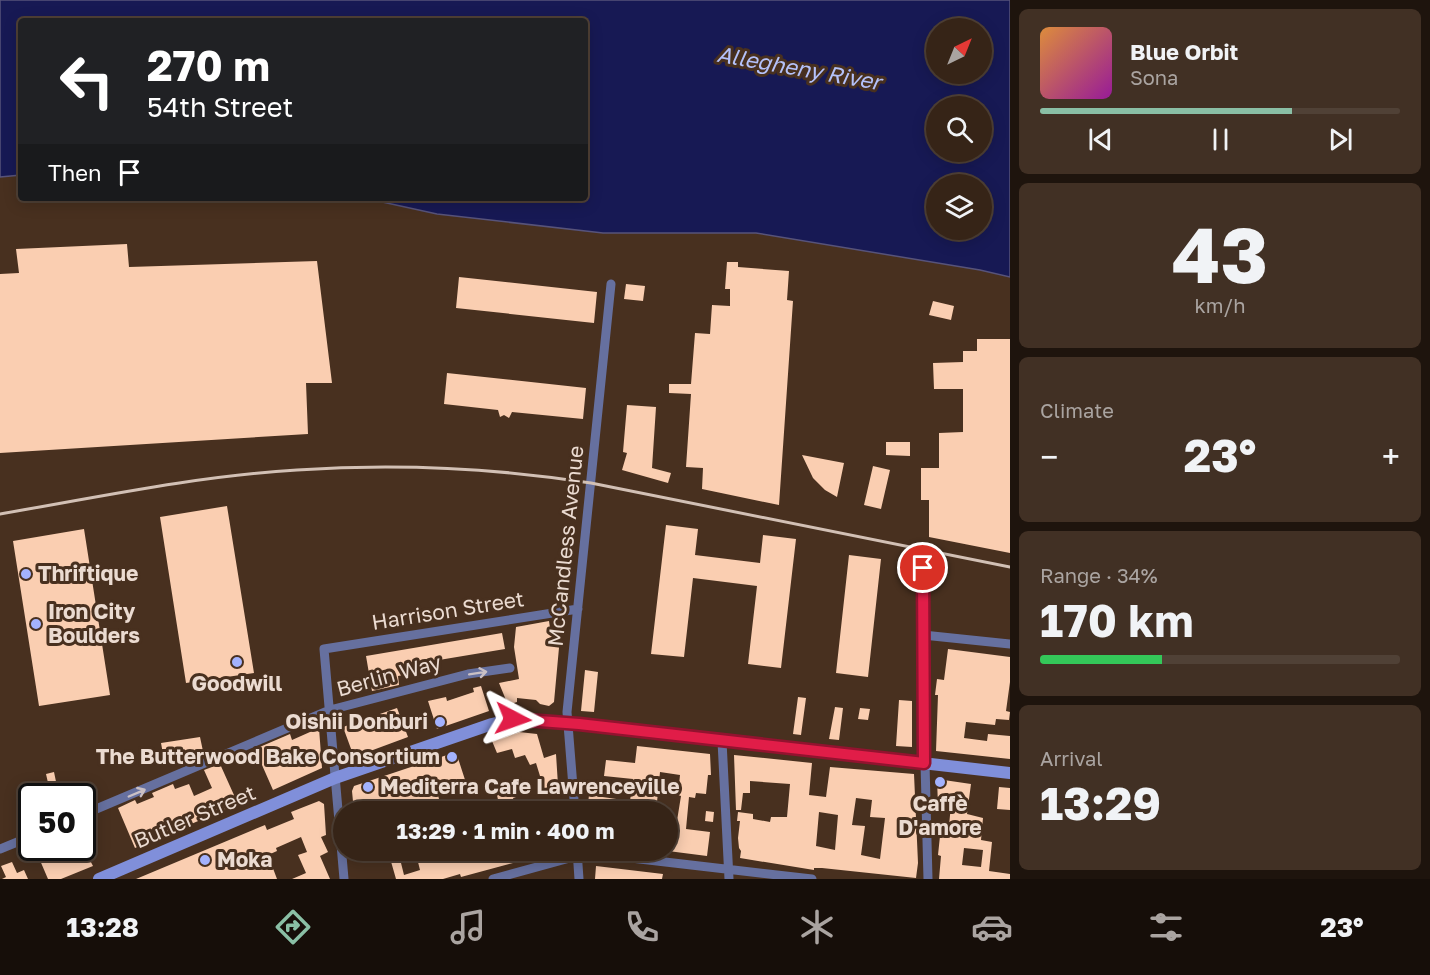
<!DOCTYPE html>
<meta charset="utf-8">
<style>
:root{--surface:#362417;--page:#413024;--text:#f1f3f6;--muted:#aaa4a1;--line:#504136;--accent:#8abfa5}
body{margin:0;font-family:"Golos Text",sans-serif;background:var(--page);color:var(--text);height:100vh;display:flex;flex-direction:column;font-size:22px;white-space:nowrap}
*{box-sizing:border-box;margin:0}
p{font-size:20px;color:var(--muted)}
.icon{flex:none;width:33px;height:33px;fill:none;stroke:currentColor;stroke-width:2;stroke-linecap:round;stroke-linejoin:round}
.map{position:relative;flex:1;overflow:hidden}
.panel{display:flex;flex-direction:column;gap:9px;padding:9px;background:#1e140d;width:420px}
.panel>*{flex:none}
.hud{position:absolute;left:18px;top:18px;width:570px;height:183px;border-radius:6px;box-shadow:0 3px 15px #0003,0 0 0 2px var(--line);background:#202124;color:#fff;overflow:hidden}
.needle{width:39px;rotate:43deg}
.buttons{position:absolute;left:926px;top:18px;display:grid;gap:12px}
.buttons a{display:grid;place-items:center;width:66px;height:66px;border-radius:50%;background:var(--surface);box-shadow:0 3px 15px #0003,0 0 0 2px var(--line);font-size:30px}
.speed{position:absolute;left:18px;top:783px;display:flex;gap:12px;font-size:30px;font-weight:700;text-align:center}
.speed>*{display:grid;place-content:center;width:78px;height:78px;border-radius:50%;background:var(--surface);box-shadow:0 3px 15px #0003,0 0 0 2px var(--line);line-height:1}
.speed .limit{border:3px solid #111;border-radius:9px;background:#fff;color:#111}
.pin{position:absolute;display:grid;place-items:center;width:51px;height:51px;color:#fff;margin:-26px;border:3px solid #fff;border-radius:50%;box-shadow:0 2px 6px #0007}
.me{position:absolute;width:66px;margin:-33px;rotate:94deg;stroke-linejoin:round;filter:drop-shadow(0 0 4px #0008)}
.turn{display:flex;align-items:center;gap:21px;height:126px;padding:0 30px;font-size:27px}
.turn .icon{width:78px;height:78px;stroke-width:2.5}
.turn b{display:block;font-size:42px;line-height:51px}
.then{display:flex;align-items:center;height:57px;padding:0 30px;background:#0003;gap:12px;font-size:22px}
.big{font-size:45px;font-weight:700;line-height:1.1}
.panel .card{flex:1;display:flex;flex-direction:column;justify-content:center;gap:9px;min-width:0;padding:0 21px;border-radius:9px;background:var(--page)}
.panel .dial{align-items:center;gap:0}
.dial b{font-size:78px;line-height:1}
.song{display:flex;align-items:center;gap:18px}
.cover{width:72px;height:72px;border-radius:9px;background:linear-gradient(135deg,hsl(30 70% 55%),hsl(300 70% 35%))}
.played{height:6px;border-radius:3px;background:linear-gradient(90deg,var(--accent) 70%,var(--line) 70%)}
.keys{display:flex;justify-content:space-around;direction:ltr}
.heat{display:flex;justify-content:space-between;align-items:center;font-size:33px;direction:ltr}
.charge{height:9px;border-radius:4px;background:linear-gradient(90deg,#34c759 34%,var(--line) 0)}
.trip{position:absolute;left:333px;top:801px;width:345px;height:60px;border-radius:30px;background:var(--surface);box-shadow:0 3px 15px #0003,0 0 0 2px var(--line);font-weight:700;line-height:60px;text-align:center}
.menu{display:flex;height:96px;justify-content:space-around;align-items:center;background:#160e09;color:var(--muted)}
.menu .icon{width:42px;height:42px}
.menu .current{color:var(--accent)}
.menu b{font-size:27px;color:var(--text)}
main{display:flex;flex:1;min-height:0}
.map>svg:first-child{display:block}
.water{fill:#171954;stroke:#57537a;stroke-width:1.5;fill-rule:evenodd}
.building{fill:#faceb1;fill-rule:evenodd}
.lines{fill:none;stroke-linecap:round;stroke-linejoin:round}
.street{stroke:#66709f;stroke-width:9}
.secondary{stroke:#808fda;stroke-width:12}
.rail{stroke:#d2c0b5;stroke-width:3}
.oneway{stroke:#cac0c4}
.route-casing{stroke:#92132f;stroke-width:15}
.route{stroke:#e11d48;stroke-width:10}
.poi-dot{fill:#a3b2fd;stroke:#48301f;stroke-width:2}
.labels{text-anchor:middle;stroke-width:6;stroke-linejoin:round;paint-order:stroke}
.street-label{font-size:21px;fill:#ebdbd1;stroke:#48301f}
.poi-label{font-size:21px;font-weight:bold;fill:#ebdbd1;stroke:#48301f;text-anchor:start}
.water-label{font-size:22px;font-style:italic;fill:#b4c1f9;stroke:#48301f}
</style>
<main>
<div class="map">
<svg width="1010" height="879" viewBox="0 0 1010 879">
<rect width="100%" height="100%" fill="#48301f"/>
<path class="water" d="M 0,0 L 1010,0 L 1010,277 L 980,270 L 756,233 L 603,233 L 437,214 L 364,198 L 585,198 L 585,21 L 21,21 L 21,175 L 0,177 ZM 936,28 L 981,28 L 981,74 L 936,74 ZM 936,106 L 981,106 L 981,152 L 936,152 ZM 936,184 L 981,184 L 981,230 L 936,230 Z"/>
<path class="building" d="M 127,244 L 129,267 L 317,261 L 332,383 L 306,383 L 308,434 L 0,453 L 0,274 L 19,273 L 16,249 Z
M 727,262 L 738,262 L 738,267 L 789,271 L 787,300 L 793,301 L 779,505 L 702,489 L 703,468 L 686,467 L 691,394 L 669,393 L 669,384 L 691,384 L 695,333 L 710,334 L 712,305 L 730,306 L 730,289 L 725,289 Z
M 459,277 L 597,292 L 594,323 L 456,308 Z
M 626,284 L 645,286 L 643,301 L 624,299 Z
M 933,301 L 954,306 L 951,320 L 929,315 Z
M 977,339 L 1010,339 L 1010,553 L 929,537 L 929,500 L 921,500 L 921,468 L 939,468 L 939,433 L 963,432 L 963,389 L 934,389 L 933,363 L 963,362 L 963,351 L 977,351 Z
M 447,373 L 586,388 L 583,419 L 512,412 L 509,418 L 504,415 L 500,417 L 498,410 L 444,404 Z
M 627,405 L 656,407 L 652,468 L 671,473 L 668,483 L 622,470 L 627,453 L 623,452 Z
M 886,442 L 910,442 L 910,456 L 886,455 Z
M 802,455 L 844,463 L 837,497 L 825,490 L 813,478 Z
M 873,466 L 890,470 L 881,509 L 864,505 Z
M 227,506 L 254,673 L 186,683 L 160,517 Z
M 666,525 L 698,529 L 695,555 L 760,563 L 763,535 L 796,539 L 781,668 L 748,664 L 757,586 L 693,578 L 684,657 L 651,654 Z
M 84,529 L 110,695 L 39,706 L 13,541 Z
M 849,555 L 881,559 L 868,677 L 836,673 Z
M 549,621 L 550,628 L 561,626 L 554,702 L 549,706 L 540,704 L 536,700 L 517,698 L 517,702 L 508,705 L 499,683 L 519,679 L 514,647 L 516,627 Z
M 502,633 L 505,649 L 433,661 L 434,670 L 398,676 L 399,685 L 372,691 L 366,656 Z
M 948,649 L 1010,657 L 1010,682 L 1006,711 L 1010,712 L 1009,720 L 996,719 L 995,725 L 966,722 L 964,738 L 987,741 L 988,734 L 1010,736 L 1010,759 L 936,751 L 938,695 L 935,695 L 937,679 L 944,680 Z
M 585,670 L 598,672 L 594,712 L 581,711 Z
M 481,686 L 489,711 L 437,729 L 428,701 L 446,697 L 447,701 L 474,692 L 473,688 Z
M 798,697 L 806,698 L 801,735 L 793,734 Z
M 899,700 L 912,701 L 912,747 L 896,746 Z
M 835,707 L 843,708 L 839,740 L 829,739 Z
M 397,708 L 408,737 L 354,757 L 343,727 Z
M 860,708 L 870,709 L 868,720 L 858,719 Z
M 319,728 L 322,768 L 273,790 L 255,749 L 290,734 L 292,740 Z
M 519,732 L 537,734 L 544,758 L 556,754 L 558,785 L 544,789 L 536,763 L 530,765 L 525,755 L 515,758 L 512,749 L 497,753 L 492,741 Z
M 200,737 L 204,756 L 165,765 L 161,743 Z
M 637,746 L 710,754 L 711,775 L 708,775 L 706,794 L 696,793 L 695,798 L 689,797 L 686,829 L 710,832 L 707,856 L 668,851 L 668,832 L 675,833 L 681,796 L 678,795 L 680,775 L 660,772 L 657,802 L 659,803 L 658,812 L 640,812 L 612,807 L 611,809 L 602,808 L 601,810 L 593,809 L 594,805 L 588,804 L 589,795 L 630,801 L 633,779 L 604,776 L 606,760 L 635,763 Z
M 456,752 L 467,786 L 458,789 L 457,785 L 437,791 L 441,807 L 459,802 L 461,812 L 416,812 L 414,805 L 391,812 L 354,812 L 352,791 L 354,786 Z
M 734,755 L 812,763 L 809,795 L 826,797 L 830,767 L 914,774 L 918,863 L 916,878 L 822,868 L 814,868 L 814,870 L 740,858 L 741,851 L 739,848 L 738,838 L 740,821 L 737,821 L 738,812 L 753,814 L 753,819 L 770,822 L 771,817 L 787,817 L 790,784 L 750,781 L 750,793 L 743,793 L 741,810 L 736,810 ZM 856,798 L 872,800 L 870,817 L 885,818 L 880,859 L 861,855 L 865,826 L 852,825 ZM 819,812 L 838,815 L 835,850 L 816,846 Z
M 220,764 L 238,804 L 135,848 L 118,808 L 135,800 L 137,804 L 154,797 L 152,793 L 173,784 L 175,789 L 189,784 L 194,796 L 212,788 L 204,770 Z
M 54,772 L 59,796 L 51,796 L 46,774 Z
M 937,779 L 971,784 L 967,814 L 983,818 L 981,840 L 992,842 L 989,871 L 1010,874 L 1010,879 L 939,879 L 941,856 L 938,855 L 940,836 L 948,836 L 951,805 L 938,806 ZM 964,848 L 983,850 L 981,867 L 962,865 Z
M 512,782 L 516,797 L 513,798 L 517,812 L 501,812 L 495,787 Z
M 999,787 L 1010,788 L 1010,810 L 997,809 Z
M 319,801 L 324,804 L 326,835 L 321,837 L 328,852 L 320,856 L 330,879 L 292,879 L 306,873 L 298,855 L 307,852 L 301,837 L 276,848 L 277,851 L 268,855 L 277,879 L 136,879 L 265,825 L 267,830 L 294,819 L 291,812 Z
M 706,811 L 714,812 L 713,822 L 705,821 Z
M 82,845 L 93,866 L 61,879 L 48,879 L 39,858 L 35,859 L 30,848 L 82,848 Z
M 369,850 L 407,850 L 407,853 L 399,855 L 404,875 L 420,870 L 415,850 L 440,850 L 444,863 L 457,860 L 458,862 L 500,850 L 538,850 L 539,853 L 513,860 L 513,863 L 461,877 L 460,874 L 443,879 L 396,879 L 390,858 L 373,862 Z
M 12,862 L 17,873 L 24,870 L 28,879 L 2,879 L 6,877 L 1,866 Z
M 596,866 L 663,874 L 662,879 L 595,879 Z"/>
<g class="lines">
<path class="street" d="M 923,550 L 925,763 L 928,879
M 923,635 L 1010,644
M 722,741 L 729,879
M 575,812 L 567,712 L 611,284
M 82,815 L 330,710 L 468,674 L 510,668
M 0,849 L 32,836
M 577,850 L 579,879
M 344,879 L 324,649 L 578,609
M 493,879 L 588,853 L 812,879"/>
<path class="secondary" d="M 99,879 L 335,778 L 492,724 L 513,719 L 579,724 L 1010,773"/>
<path class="rail" d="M 0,514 C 98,497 197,476 297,470 C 396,463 494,468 591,483 L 1010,567"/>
</g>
<defs><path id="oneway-shaft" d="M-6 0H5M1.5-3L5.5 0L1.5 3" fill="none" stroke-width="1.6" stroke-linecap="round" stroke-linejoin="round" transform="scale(1.5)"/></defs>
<g class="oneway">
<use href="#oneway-shaft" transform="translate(478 673) rotate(-9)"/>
<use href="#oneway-shaft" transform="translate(137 793) rotate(-23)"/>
</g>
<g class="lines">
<defs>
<path id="route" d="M 513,719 L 579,724 L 924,763 L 923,568"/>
</defs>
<use href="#route" class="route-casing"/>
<use href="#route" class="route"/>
</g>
<g class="poi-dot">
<circle cx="26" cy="574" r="6"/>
<circle cx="36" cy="624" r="6"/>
<circle cx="237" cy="662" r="6"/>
<circle cx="440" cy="722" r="6"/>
<circle cx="452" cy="757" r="6"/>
<circle cx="940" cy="782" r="6"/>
<circle cx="368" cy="787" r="6"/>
<circle cx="205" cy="860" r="6"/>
</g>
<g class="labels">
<g class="street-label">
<text transform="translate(566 546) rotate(-84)" y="7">McCandless Avenue</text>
<text transform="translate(448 611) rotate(-9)" y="7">Harrison Street</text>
<text transform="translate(389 676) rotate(-15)" y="7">Berlin Way</text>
<text transform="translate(195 817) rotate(-23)" y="7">Butler Street</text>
</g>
<g class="poi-label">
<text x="38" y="581">Thriftique</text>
<text x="48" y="619">Iron City<tspan x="48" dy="24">Boulders</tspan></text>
<text x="237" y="691" text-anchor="middle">Goodwill</text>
<text x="428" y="729" text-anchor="end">Oishii Donburi</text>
<text x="440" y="764" text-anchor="end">The Butterwood Bake Consortium</text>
<text x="380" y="794">Mediterra Cafe Lawrenceville</text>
<text x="940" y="811" text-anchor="middle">Caffè<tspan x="940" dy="24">D'amore</tspan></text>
<text x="217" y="867">Moka</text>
</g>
<g class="water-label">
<text transform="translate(799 68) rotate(10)" y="8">Allegheny River</text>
</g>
</g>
</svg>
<div class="buttons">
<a><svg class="needle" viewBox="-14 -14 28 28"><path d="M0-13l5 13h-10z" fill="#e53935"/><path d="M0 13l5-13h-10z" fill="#aaa4a1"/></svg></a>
<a><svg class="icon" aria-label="search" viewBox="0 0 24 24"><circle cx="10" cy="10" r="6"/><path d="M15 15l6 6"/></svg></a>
<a><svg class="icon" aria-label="layers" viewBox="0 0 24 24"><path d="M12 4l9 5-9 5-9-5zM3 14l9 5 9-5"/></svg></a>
</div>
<div class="speed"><div class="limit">50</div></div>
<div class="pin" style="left:923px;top:568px;background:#d93025"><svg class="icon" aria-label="arrive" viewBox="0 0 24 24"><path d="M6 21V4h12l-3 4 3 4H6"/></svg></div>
<svg class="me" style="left:513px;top:719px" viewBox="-20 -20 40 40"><path d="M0-17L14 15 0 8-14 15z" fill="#e11d48" stroke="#fff" stroke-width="4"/></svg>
<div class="trip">13:29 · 1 min · 400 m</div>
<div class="hud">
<div class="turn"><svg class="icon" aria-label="left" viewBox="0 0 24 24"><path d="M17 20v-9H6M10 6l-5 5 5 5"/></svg><div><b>270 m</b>54th Street</div></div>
<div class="then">Then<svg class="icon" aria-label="arrive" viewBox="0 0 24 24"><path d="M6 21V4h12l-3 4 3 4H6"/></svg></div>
</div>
</div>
<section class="panel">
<div class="card">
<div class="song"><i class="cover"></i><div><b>Blue Orbit</b><p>Sona</p></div></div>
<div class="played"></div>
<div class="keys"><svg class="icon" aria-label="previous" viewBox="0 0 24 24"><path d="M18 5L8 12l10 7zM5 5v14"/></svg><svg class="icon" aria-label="pause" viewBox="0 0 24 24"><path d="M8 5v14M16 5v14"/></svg><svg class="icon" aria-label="next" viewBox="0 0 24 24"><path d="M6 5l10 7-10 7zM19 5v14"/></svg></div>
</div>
<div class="card dial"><b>43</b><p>km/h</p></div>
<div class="card"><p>Climate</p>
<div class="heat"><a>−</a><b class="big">23°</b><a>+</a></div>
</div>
<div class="card"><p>Range · 34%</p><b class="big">170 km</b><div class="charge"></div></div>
<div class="card"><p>Arrival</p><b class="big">13:29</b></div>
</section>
</main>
<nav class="menu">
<b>13:28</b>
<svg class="icon current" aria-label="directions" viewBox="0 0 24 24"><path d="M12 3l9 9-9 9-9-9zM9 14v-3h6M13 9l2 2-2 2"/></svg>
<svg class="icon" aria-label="music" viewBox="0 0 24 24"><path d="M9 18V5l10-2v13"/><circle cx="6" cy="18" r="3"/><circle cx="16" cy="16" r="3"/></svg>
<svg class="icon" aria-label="phone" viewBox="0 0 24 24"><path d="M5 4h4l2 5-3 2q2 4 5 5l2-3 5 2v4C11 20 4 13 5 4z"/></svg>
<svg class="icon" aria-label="climate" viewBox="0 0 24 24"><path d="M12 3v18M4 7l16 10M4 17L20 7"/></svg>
<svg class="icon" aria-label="car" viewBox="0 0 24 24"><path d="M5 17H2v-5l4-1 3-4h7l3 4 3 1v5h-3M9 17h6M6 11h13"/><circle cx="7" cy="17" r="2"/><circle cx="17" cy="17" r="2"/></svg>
<svg class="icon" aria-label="filters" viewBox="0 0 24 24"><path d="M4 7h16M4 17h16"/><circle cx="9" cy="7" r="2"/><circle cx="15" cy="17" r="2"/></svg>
<b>23°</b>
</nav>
